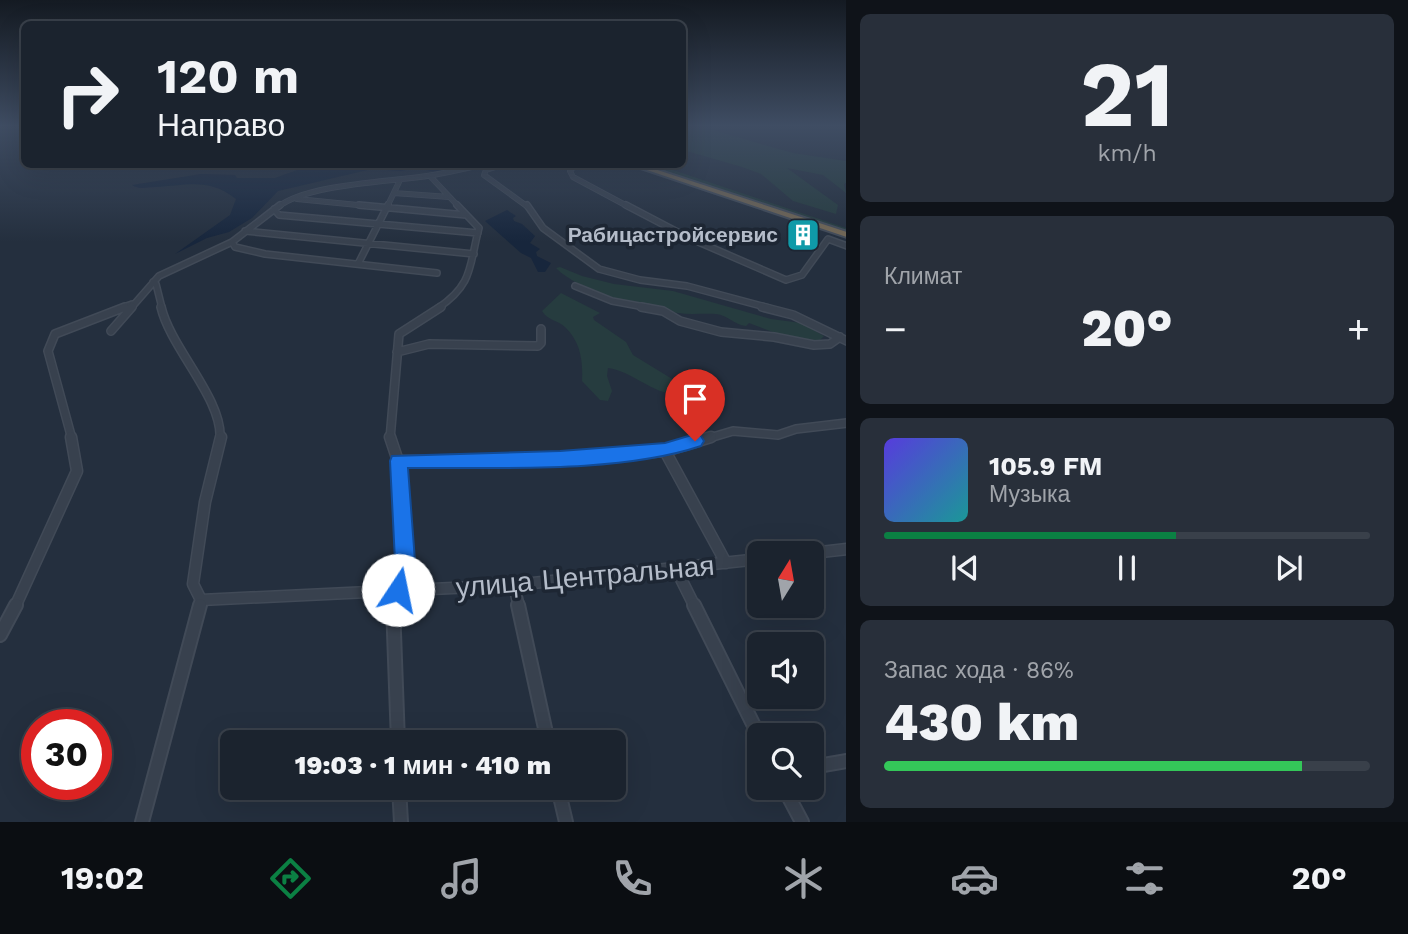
<!DOCTYPE html>
<html lang="ru">
<meta charset="utf-8">
<style>
:root{--surface:#1b232e;--page:#282f3a;--text:#f1f3f6;--muted:#a0a4aa;--line:#39404a;--accent:#0b8043}
body{margin:0;font-family:"Work Sans",sans-serif;background:var(--page);color:var(--text);height:100vh;display:flex;flex-direction:column;font-size:26px;white-space:nowrap}
*{box-sizing:border-box;margin:0}
p{font-size:23px;color:var(--muted)}
.icon{flex:none;width:38px;height:38px;fill:none;stroke:currentColor;stroke-width:2;stroke-linecap:round;stroke-linejoin:round}
.map{position:relative;flex:1;overflow:hidden}
.sheet{display:flex;flex-direction:column;gap:14px;padding:14px;background:#0f1319;width:562px}
.sheet>*{flex:none}
.banner{position:absolute;left:21px;top:21px;width:665px;height:147px;border-radius:10px;box-shadow:0 7px 28px #0002,0 0 0 2px var(--line);background:#1b232e;color:var(--text);overflow:hidden}
.needle{width:46px;rotate:11deg}
.fabs{position:absolute;left:747px;top:541px;display:grid;gap:14px}
.fabs a{display:grid;place-items:center;width:77px;height:77px;border-radius:10px;background:var(--surface);box-shadow:0 7px 28px #0002,0 0 0 2px var(--line);font-size:35px}
.speed{position:absolute;left:21px;top:709px;display:flex;gap:14px;font-size:35px;font-weight:700;text-align:center}
.speed>*{display:grid;place-content:center;width:91px;height:91px;border-radius:50%;background:var(--surface);box-shadow:0 7px 28px #0002,0 0 0 2px var(--line);line-height:1}
.speed .limit{border:10px solid #d22;background:#fff;color:#111}
.pin{position:absolute;display:grid;place-items:center;width:60px;height:60px;color:#fff;margin:-72px -30px;border-radius:50% 50% 50% 0;rotate:-45deg;box-shadow:0 0 7px #0007}
.pin .icon{rotate:45deg}
.me{position:absolute;width:77px;margin:-38px;rotate:11deg;stroke-linejoin:round;filter:drop-shadow(0 0 5px #0008)}
.turn{display:flex;align-items:center;gap:24px;height:147px;padding:0 21px;font-size:32px}
.turn .icon{width:91px;height:91px;stroke-width:2.5}
.turn b{display:block;font-size:49px;line-height:60px}
.big{font-size:52px;font-weight:800;line-height:1.1}
.sheet .card{flex:1;display:flex;flex-direction:column;justify-content:center;gap:10px;min-width:0;padding:0 24px;border-radius:10px;background:var(--page)}
.sheet .dial{align-items:center;gap:0}
.dial b{font-size:91px;line-height:1}
.song{display:flex;align-items:center;gap:21px}
.cover{width:84px;height:84px;border-radius:10px;background:linear-gradient(135deg,hsl(250 70% 55%),hsl(180 70% 35%))}
.played{height:7px;border-radius:4px;background:linear-gradient(90deg,var(--accent) 60%,var(--line) 60%)}
.keys{display:flex;justify-content:space-around;direction:ltr}
.heat{display:flex;justify-content:space-between;align-items:center;font-size:38px;direction:ltr}
.charge{height:10px;border-radius:5px;background:linear-gradient(90deg,#34c759 86%,var(--line) 0)}
.trip{position:absolute;left:220px;top:730px;width:406px;height:70px;border-radius:10px;background:var(--surface);box-shadow:0 7px 28px #0002,0 0 0 2px var(--line);font-weight:800;line-height:70px;text-align:center}
.dock{display:flex;height:112px;justify-content:space-around;align-items:center;background:#0b0e12;color:var(--muted)}
.dock .icon{width:49px;height:49px}
.dock .selected{color:var(--accent)}
.dock b{font-size:32px;color:var(--text)}
main{display:flex;flex:1;min-height:0}
.map>svg:first-child{display:block}
.green{fill:#263c3f}
.water{fill:#17263c}
.lines{fill:none;stroke-linecap:round;stroke-linejoin:round}
.minor-far4-casing{stroke:#414a57;stroke-width:6}
.minor-far3-casing{stroke:#414a57;stroke-width:8}
.minor-far2-casing{stroke:#414a57;stroke-width:10}
.minor-far1-casing{stroke:#414a57;stroke-width:13}
.minor-casing{stroke:#414a57;stroke-width:16}
.highway-casing{stroke:#434c59;stroke-width:4}
.minor-far4{stroke:#38414e;stroke-width:4.5}
.minor-far3{stroke:#38414e;stroke-width:5}
.minor-far2{stroke:#38414e;stroke-width:7}
.minor-far1{stroke:#38414e;stroke-width:10}
.minor{stroke:#38414e;stroke-width:12}
.highway{fill:#746855;fill-rule:evenodd}
.route{fill:#1a73e8;stroke:#114b97;stroke-width:2}
.labels{text-anchor:middle;stroke-width:7;stroke-linejoin:round;paint-order:stroke}
.far-poi-label{font-size:21px;font-weight:bold;fill:#b4bcc9;stroke:#1d2633;text-anchor:end}
.near-street-label{font-size:28px;fill:#b4bcc9;stroke:#1d2633}
</style>
<main>
<div class="map">
<svg width="847" height="822" viewBox="0 0 847 822">
<rect width="100%" height="100%" fill="#242f3e"/>
<path class="green" d="M 683,128 L 712,130 L 793,153 L 846,161 L 846,183 L 844,184 L 846,193 L 823,175 L 787,168 L 838,205 L 836,214 L 793,201 L 761,174 L 742,167 L 683,150 Z
M 640,165 L 658,165 L 846,228 L 846,231 Z
M 560,267 L 582,276 L 614,284 L 673,291 L 771,319 L 801,323 L 824,336 L 818,342 L 786,337 L 749,323 L 746,326 C 734,325 728,315 716,314 C 704,313 691,315 678,313 C 645,308 579,292 556,268 Z
M 561,293 L 600,313 L 593,317 L 594,320 L 626,342 L 633,355 L 682,385 L 687,393 C 656,400 635,371 608,368 L 607,376 L 612,391 L 608,401 L 600,400 L 582,381 C 583,362 581,342 565,327 C 558,320 548,321 542,311 Z"/>
<path class="water" d="M 459,164 L 458,168 L 436,172 L 416,168 L 401,171 L 372,169 L 278,191 L 252,218 L 229,232 L 207,238 L 175,254 L 230,215 L 236,199 C 208,177 187,186 154,187 C 145,187 140,190 132,185 L 201,174 L 235,175 L 237,178 L 275,178 L 311,165 Z
M 507,210 L 516,216 L 513,218 L 514,221 L 522,224 L 535,236 L 530,243 L 540,249 L 536,252 L 537,256 L 551,263 L 545,272 L 538,272 L 531,258 L 521,253 L 485,221 Z"/>
<g class="lines">
<defs>
<path id="minor-far4" d="M 505,164 L 486,170 L 484,175 L 528,207
M 576,164 L 570,171 L 573,177 L 629,207
M 430,176 L 459,207
M 394,193 L 449,197
M 297,199 L 378,207
M 278,207 C 307,184 388,182 427,176 C 447,173 466,168 486,164
M 387,207 L 400,180"/>
<path id="minor-far3" d="M 359,205 L 466,215
M 527,205 L 543,228 L 599,269 L 640,280 L 687,286 L 769,308
M 626,205 L 687,237 L 786,280 L 802,275 L 828,239 L 847,246
M 274,209 L 279,215 L 478,233
M 245,231 L 474,254
M 232,242 L 235,247 L 265,254 L 437,273
M 358,264 L 388,205
M 153,282 L 156,284 L 162,308
M 575,286 L 612,301 L 650,308
M 121,308 L 132,304
M 131,308 L 159,276 L 232,242 L 280,205
M 438,308 C 474,284 469,265 479,228 L 457,205"/>
<path id="minor-far2" d="M 161,307 C 171,349 223,399 220,439
M 641,307 L 663,311 L 680,321 L 721,332 L 774,337 L 814,345 L 830,344 L 840,337
M 762,307 L 793,315 L 847,341
M 111,331 L 132,307
M 397,352 L 429,344 L 538,346 L 541,343 L 541,329
M 72,439 L 48,351 L 55,334 L 125,307
M 390,439 L 399,334 L 441,307
M 706,439 L 733,431 L 778,435 L 796,429 L 847,423"/>
<path id="minor-far1" d="M 390,437 L 398,461 L 405,561 L 393,607
M 665,451 L 726,563
M 398,461 L 560,459 L 665,451 L 711,437
M 812,553 L 847,549
M 676,569 L 695,607
M 514,585 L 519,607
M 201,600 L 193,584 L 205,502 L 221,437
M 201,600 L 514,585 L 760,559
M 15,607 L 77,471 L 71,437
M 199,607 L 201,600"/>
<path id="minor" d="M 393,605 L 398,742
M 518,605 L 548,742
M 694,605 L 760,738
M 0,635 L 16,605
M 812,767 L 847,761
M 399,788 L 401,822
M 558,788 L 566,822
M 784,788 L 802,822
M 142,822 L 200,605"/>
<path id="highway" d="M 629,164 L 639,164 L 847,232 L 847,237 Z"/>
</defs>
<use href="#minor-far4" class="minor-far4-casing"/>
<use href="#minor-far3" class="minor-far3-casing"/>
<use href="#minor-far2" class="minor-far2-casing"/>
<use href="#minor-far1" class="minor-far1-casing"/>
<use href="#minor" class="minor-casing"/>
<use href="#highway" class="highway-casing"/>
<use href="#minor-far4" class="minor-far4"/>
<use href="#minor-far3" class="minor-far3"/>
<use href="#minor-far2" class="minor-far2"/>
<use href="#minor-far1" class="minor-far1"/>
<use href="#minor" class="minor"/>
<use href="#highway" class="highway"/>
</g>
<linearGradient id="sky" x2="0" y2="1"><stop stop-color="#141a22"/><stop offset="0.52" stop-color="#3f4d63"/><stop offset="1" stop-color="#3f4d63" stop-opacity="0"/></linearGradient>
<rect width="847" height="242" fill="url(#sky)"/>
<path class="route" d="M 695,434 L 701,436 L 704,441 L 701,446 C 617,474 497,467 408,468 L 415,561 L 405,598 L 398,601 L 390,598 L 387,590 L 395,561 L 390,461 L 392,456 L 560,451 L 665,443 Z"/>
<defs>
<symbol id="building-square" viewBox="-11 -11 22 22"><rect x="-9" y="-9" width="18" height="18" rx="4" fill="#0f9aa8" stroke="#1d2633"/><path d="M-4-6H4V6H1V3H-1V6H-4ZM-2.5-4.3h1.7v1.8h-1.7ZM.8-4.3h1.7v1.8H.8ZM-2.5-1h1.7V.8h-1.7ZM.8-1h1.7V.8H.8Z" fill="#fff"/></symbol>
</defs>
<g fill-rule="evenodd">
<use href="#building-square" x="784" y="216" width="38" height="38"/>
</g>
<g class="labels">
<g class="far-poi-label">
<text x="778" y="242">Рабицастройсервис</text>
</g>
<g class="near-street-label">
<text transform="translate(585 576) rotate(-5)" y="10">улица Центральная</text>
</g>
</g>
</svg>
<div class="fabs">
<a><svg class="needle" viewBox="-14 -14 28 28"><path d="M0-13l5 13h-10z" fill="#e53935"/><path d="M0 13l5-13h-10z" fill="#a0a4aa"/></svg></a>
<a><svg class="icon" aria-label="sound" viewBox="0 0 24 24"><path d="M4 9h4l5-4v14l-5-4H4zM17 9q2 3 0 6"/></svg></a>
<a><svg class="icon" aria-label="search" viewBox="0 0 24 24"><circle cx="10" cy="10" r="6"/><path d="M15 15l6 6"/></svg></a>
</div>
<div class="speed"><div class="limit">30</div></div>
<div class="pin" style="left:695px;top:441px;background:#d93025"><svg class="icon" aria-label="arrive" viewBox="0 0 24 24"><path d="M6 21V4h12l-3 4 3 4H6"/></svg></div>
<svg class="me" style="left:398px;top:590px" viewBox="-20 -20 40 40"><circle r="19" fill="#fff"/><path d="M0-13L10 11 0 6-10 11z" fill="#1a73e8"/></svg>
<div class="trip">19:03 · 1 мин · 410 m</div>
<div class="banner">
<div class="turn"><svg class="icon" aria-label="right" viewBox="0 0 24 24"><path d="M7 20v-9h11M14 6l5 5-5 5"/></svg><div><b>120 m</b>Направо</div></div>
</div>
</div>
<section class="sheet">
<div class="card dial"><b>21</b><p>km/h</p></div>
<div class="card"><p>Климат</p>
<div class="heat"><a>−</a><b class="big">20°</b><a>+</a></div>
</div>
<div class="card">
<div class="song"><i class="cover"></i><div><b>105.9 FM</b><p>Музыка</p></div></div>
<div class="played"></div>
<div class="keys"><svg class="icon" aria-label="previous" viewBox="0 0 24 24"><path d="M18 5L8 12l10 7zM5 5v14"/></svg><svg class="icon" aria-label="pause" viewBox="0 0 24 24"><path d="M8 5v14M16 5v14"/></svg><svg class="icon" aria-label="next" viewBox="0 0 24 24"><path d="M6 5l10 7-10 7zM19 5v14"/></svg></div>
</div>
<div class="card"><p>Запас хода · 86%</p><b class="big">430 km</b><div class="charge"></div></div>
</section>
</main>
<nav class="dock">
<b>19:02</b>
<svg class="icon selected" aria-label="directions" viewBox="0 0 24 24"><path d="M12 3l9 9-9 9-9-9zM9 14v-3h6M13 9l2 2-2 2"/></svg>
<svg class="icon" aria-label="music" viewBox="0 0 24 24"><path d="M9 18V5l10-2v13"/><circle cx="6" cy="18" r="3"/><circle cx="16" cy="16" r="3"/></svg>
<svg class="icon" aria-label="phone" viewBox="0 0 24 24"><path d="M5 4h4l2 5-3 2q2 4 5 5l2-3 5 2v4C11 20 4 13 5 4z"/></svg>
<svg class="icon" aria-label="climate" viewBox="0 0 24 24"><path d="M12 3v18M4 7l16 10M4 17L20 7"/></svg>
<svg class="icon" aria-label="car" viewBox="0 0 24 24"><path d="M5 17H2v-5l4-1 3-4h7l3 4 3 1v5h-3M9 17h6M6 11h13"/><circle cx="7" cy="17" r="2"/><circle cx="17" cy="17" r="2"/></svg>
<svg class="icon" aria-label="filters" viewBox="0 0 24 24"><path d="M4 7h16M4 17h16"/><circle cx="9" cy="7" r="2"/><circle cx="15" cy="17" r="2"/></svg>
<b>20°</b>
</nav>
